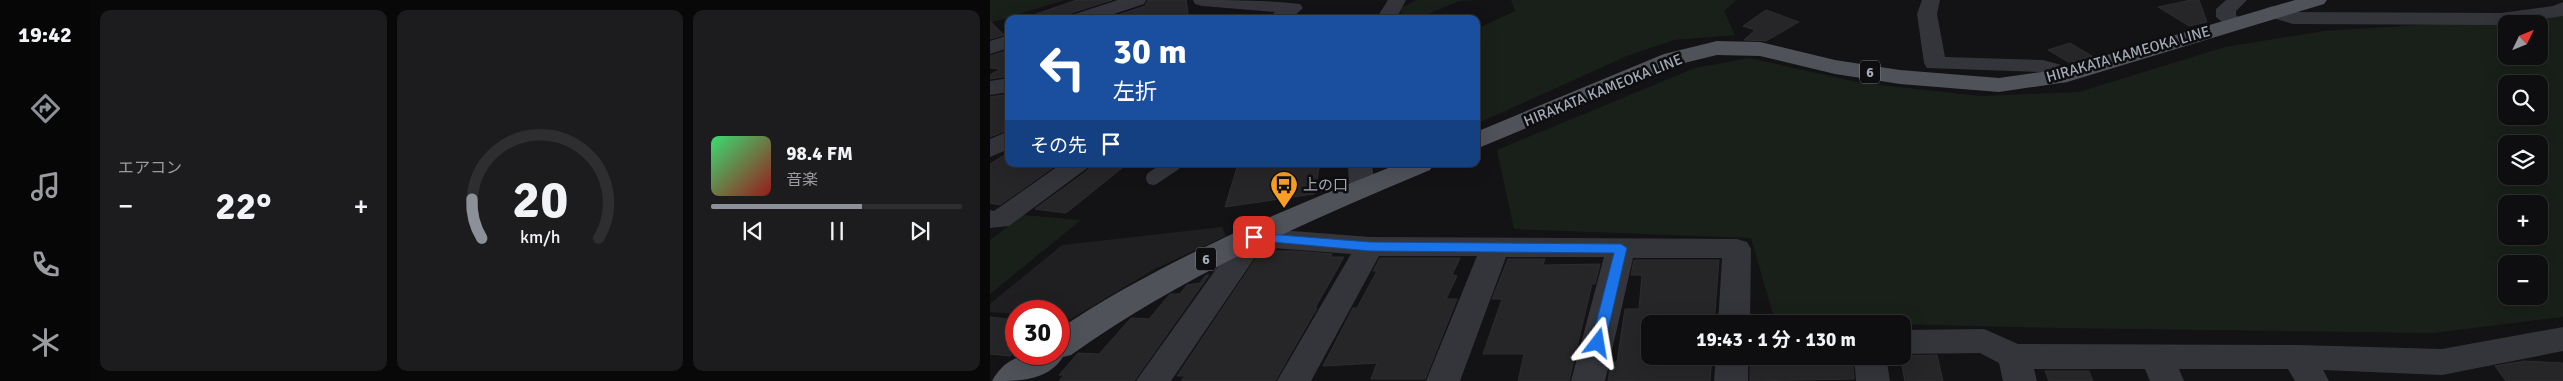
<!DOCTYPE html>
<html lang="ja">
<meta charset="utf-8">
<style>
:root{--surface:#0e0e10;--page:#1c1c1e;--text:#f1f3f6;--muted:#9b9c9f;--line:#2e2e30;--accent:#8c9099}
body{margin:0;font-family:Signika,"Noto Sans JP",sans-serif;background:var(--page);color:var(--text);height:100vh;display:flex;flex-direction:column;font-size:19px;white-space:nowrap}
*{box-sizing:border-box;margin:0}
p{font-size:16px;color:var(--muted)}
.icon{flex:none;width:28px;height:28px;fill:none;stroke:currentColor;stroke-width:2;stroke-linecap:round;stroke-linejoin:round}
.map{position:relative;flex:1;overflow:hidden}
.sheet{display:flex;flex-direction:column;gap:10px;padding:10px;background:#080809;width:900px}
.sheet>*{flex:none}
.hud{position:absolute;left:15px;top:15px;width:475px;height:152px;border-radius:10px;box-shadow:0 5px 20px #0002,0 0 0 1px var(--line);background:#1a4fa0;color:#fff;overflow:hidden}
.needle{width:32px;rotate:47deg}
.buttons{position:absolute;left:1508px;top:15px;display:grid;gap:10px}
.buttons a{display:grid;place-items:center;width:50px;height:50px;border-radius:10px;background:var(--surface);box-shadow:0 5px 20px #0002,0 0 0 1px var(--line);font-size:25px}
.speed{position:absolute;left:15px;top:300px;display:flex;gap:10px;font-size:25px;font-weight:700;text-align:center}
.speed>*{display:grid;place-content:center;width:65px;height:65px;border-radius:50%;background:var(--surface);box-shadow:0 5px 20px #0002,0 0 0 1px var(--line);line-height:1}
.speed .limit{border:8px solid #d22;background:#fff;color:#111}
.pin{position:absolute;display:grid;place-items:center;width:42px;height:42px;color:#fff;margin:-21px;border-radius:10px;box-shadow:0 2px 8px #0006}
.me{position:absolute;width:55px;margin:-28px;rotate:14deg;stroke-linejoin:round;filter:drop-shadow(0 0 4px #0008)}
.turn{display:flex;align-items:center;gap:18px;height:105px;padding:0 25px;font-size:22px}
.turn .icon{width:65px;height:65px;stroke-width:2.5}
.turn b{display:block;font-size:35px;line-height:42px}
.then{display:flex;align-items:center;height:48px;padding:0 25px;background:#0003;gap:10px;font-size:19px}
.big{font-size:38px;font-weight:700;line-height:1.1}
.sheet .card{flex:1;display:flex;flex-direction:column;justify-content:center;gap:8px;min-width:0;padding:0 18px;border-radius:10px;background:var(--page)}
.sheet .dial{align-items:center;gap:0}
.dial svg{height:130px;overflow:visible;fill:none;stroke:var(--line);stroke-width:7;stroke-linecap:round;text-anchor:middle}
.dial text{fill:var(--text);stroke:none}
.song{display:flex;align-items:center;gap:15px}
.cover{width:60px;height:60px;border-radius:8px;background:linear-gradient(135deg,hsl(140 70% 55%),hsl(0 70% 35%))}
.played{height:5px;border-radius:2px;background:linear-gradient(90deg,var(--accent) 60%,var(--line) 60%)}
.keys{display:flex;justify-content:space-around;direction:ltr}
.heat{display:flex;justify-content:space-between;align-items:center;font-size:28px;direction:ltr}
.sheet .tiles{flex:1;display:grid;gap:10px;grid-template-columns:repeat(3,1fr)}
.trip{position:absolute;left:651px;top:315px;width:270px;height:50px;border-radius:10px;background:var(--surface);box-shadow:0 5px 20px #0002,0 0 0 1px var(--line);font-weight:700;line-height:50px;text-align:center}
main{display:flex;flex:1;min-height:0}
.tabs{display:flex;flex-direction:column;width:90px;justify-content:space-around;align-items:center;background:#060606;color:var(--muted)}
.tabs .icon{width:35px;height:35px}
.tabs .on{color:var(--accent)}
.tabs b{font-size:22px;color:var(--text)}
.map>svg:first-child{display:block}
.built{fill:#1f1f22}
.green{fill:#192019;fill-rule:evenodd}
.building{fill:#262629;stroke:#2d2d31}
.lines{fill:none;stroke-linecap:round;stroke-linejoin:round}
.service{stroke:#34353a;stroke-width:14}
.minor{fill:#34353a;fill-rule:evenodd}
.primary{fill:#4f5259;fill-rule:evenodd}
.route{fill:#1a73e8;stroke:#114b97}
.labels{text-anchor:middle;stroke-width:5;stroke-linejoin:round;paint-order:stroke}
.shield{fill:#0e0e10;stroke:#767c84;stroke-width:1}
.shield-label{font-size:14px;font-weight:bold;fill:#a3abb6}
.street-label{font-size:15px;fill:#a3abb6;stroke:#0e0e10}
.poi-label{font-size:15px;fill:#a3abb6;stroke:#0e0e10;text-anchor:start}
</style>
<main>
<nav class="tabs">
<b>19:42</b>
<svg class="icon on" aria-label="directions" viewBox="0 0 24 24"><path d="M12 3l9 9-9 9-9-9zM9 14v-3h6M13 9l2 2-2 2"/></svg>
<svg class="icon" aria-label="music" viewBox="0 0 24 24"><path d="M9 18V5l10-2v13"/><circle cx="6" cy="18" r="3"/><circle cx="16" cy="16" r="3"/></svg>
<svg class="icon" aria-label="phone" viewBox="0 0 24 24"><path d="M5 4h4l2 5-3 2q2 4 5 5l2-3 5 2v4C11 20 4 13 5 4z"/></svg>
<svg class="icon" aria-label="climate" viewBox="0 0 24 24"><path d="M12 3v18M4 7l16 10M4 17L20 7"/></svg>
</nav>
<section class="sheet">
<div class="tiles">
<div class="card"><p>エアコン</p>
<div class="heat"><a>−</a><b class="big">22°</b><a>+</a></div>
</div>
<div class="card dial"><svg viewBox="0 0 100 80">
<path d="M14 69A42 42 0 1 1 86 69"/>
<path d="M14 69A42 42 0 0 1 8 45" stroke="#8c9099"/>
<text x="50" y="56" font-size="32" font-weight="700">20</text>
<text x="50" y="72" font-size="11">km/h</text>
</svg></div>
<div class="card">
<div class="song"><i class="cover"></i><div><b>98.4 FM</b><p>音楽</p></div></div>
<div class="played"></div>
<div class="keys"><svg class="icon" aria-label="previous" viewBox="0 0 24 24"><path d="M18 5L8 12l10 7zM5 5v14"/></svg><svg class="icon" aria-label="pause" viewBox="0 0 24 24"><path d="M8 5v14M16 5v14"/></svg><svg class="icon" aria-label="next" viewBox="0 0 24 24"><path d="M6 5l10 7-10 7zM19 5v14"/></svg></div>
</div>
</div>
</section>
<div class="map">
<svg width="1573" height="381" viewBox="0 0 1573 381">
<rect width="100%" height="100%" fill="#131315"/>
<path class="built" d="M 232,227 L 236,236 L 165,269 L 81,319 L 69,318 L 69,311 L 26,311 L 26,314 L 0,312 L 0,304 L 72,245 Z"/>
<path class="green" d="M 0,0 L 75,0 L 0,23 Z
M 427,0 L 494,0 L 469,1 L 427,19 L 413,19 L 410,8 Z
M 521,0 L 744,0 L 746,1 L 734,11 L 745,35 L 684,40 L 637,56 L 486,124 L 486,29 L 525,11 Z
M 1573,16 L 1573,317 L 1443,333 L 1069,328 L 785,321 L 761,238 L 524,229 L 507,150 L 705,68 L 759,58 L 872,83 L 991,96 L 1089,92 L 1235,47 L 1334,31 ZM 1516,24 L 1549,24 L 1549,56 L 1516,56 ZM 1516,84 L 1549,84 L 1549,116 L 1516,116 ZM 1516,144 L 1549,144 L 1549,176 L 1516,176 ZM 1516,204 L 1549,204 L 1549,236 L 1516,236 ZM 1516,264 L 1549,264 L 1549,296 L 1516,296 Z
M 33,215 L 91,220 L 0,294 L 0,240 Z"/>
<path class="building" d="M 87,0 L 122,0 L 81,13 L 77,19 L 43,19 L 43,15 Z
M 158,0 L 196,0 L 199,19 L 116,19 L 155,6 Z
M 1201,0 L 1209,0 L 1217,22 L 1199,26 L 1168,7 Z
M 776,10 L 809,22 L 776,41 L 754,40 L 765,30 L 753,26 Z
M 0,21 L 14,35 L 0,39 Z
M 1080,43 L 1102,56 L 1080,63 L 1058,50 Z
M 19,50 L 19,76 L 0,79 L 0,75 L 10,69 L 0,68 L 0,56 Z
M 19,94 L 19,129 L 0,137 L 0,97 Z
M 19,152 L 19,164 L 68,164 L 10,205 L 0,203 L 0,164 Z
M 102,164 L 137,164 L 76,213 L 45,209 L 97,171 Z
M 248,164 L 330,164 L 324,194 L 235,207 Z
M 271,251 L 305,251 L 342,254 L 341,257 L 354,257 L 325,308 L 327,308 L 285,381 L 191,381 L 195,376 L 187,376 Z
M 390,258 L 470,258 L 462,275 L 467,276 L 456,299 L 467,299 L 435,379 L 381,379 L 387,363 L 333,366 L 363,308 L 367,308 L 387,271 L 383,271 Z
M 518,259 L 555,259 L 553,265 L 610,264 L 605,284 L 602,284 L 579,381 L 528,381 L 534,354 L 493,354 L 512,299 L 502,299 Z
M 644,260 L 729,260 L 724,324 L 660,324 L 660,356 L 722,356 L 720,381 L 618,381 L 621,362 L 627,362 L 635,309 L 649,309 L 652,275 L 641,275 Z
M 216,275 L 219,275 L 144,381 L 69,381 L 74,375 L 69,375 L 88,353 L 109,354 L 141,318 L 159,319 L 180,294 L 190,294 L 197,285 L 210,283 Z
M 0,317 L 26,320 L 26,350 L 20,356 L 0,354 Z
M 947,355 L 953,381 L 915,381 L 910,356 Z
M 862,356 L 864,379 L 760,381 L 760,359 Z
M 1534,361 L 1573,363 L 1573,381 L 1516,381 L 1505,366 Z
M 1055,371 L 1099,371 L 1103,381 L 1059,381 Z"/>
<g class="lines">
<path class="service" d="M 163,178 L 184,164"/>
<path class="minor" d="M 128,0 L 156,0 L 154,4 L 109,19 L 79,19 L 82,15 Z
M 203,0 C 237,0 276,0 310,4 L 313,8 L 301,19 L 278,19 L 285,12 L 212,6 L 205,4 Z
M 398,0 L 416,0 L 406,19 L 386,19 Z
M 932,0 L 950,0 L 947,14 L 955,57 L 1053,60 L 1071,65 L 1080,77 L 1077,82 C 1063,85 1061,77 1050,72 L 937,68 L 934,63 L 927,14 Z
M 1236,0 L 1257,0 L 1246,11 L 1246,15 L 1255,23 L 1252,27 L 1238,27 L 1226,17 L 1226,9 Z
M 1573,2 L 1573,16 L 1511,25 L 1303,24 L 1276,16 L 1273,12 L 1276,8 L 1283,6 L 1304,12 L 1511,13 L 1563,6 Z
M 19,35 L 19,48 L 0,54 L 0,41 Z
M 19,78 L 19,92 L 0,95 L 0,81 Z
M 19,131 L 19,149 L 0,157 L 0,139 Z
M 71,164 L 100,164 L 96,169 L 19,226 L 0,228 L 0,210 L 4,211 Z
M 358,164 L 382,164 L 385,188 L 381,194 L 372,196 L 363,194 L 359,188 Z
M 264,228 L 380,237 L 747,239 L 757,242 L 761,249 L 760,324 L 728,324 L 732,258 L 643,258 L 615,381 L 581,381 L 614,257 L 516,257 L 470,381 L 436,381 L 487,256 L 389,256 L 321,381 L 287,381 L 361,254 L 272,247 L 181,381 L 146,381 L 254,230 Z
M 1573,327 L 1573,351 L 1452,375 L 1333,370 L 1339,381 L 1305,381 L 1298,369 L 1189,369 L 1194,381 L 1160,381 L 1155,369 L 1044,369 L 1047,381 L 1013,381 L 1009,363 L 990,353 L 912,354 L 912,330 L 994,329 L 1028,344 L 1308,345 L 1452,349 Z
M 726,356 L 758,356 L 758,381 L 724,381 Z
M 864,356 L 896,356 L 900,381 L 866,381 Z"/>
<path class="primary" d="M 1305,0 L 1337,0 L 1334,4 L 1077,82 L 1009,92 L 910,84 L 845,74 L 770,56 L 727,55 L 690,64 L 486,149 L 486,132 L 674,54 L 727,41 L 770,42 L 845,60 L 910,70 L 1009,78 L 1066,70 Z
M 408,164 L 444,164 L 440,170 C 315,222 192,276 81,355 L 73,357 C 58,381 29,381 2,381 C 18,352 40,354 69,354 L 69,329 C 174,259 291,211 408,164 Z"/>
</g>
<path class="route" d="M 264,233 L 380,242 L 631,244 L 637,248 L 615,343 L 608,348 L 601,343 L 624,253 L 380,251 L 260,240 L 260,234 Z"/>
<defs>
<symbol id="bus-pin" viewBox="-11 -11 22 30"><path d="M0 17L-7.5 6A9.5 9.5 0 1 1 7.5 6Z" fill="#fb9e24" stroke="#0e0e10"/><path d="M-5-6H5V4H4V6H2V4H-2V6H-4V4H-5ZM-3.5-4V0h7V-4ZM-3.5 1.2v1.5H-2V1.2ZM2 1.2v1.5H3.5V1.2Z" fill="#111"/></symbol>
</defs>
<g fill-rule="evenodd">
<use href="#bus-pin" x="278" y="169" width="32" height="43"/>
</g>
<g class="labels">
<g class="shield">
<rect x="870" y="60.5" width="20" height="23" rx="4"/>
<rect x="206" y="247.5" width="20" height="23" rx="4"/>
</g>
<g class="shield-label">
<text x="880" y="77">6</text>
<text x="216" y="264">6</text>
</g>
<g class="street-label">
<text transform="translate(1138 54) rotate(-16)" y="5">HIRAKATA KAMEOKA LINE</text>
<text transform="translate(613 90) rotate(-22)" y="5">HIRAKATA KAMEOKA LINE</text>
</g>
<g class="poi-label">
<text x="313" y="190">上の口</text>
</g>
</g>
</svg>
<div class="buttons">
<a><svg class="needle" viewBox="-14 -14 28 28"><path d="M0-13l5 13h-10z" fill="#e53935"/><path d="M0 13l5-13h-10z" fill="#9b9c9f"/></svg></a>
<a><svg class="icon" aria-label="search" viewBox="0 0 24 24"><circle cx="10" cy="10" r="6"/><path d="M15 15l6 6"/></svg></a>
<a><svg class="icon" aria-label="layers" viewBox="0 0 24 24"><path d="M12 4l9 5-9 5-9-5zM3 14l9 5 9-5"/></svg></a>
<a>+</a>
<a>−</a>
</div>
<div class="speed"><div class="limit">30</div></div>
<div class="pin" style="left:264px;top:237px;background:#d93025"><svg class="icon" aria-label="arrive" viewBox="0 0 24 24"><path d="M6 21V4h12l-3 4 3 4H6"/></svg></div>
<svg class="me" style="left:608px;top:343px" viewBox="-20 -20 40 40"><path d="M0-17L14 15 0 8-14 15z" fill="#1a73e8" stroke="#fff" stroke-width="4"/></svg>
<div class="trip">19:43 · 1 分 · 130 m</div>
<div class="hud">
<div class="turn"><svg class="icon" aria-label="left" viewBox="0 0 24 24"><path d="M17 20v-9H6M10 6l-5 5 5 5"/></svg><div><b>30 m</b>左折</div></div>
<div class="then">その先<svg class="icon" aria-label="arrive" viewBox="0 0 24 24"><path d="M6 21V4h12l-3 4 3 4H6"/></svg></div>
</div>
</div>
</main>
